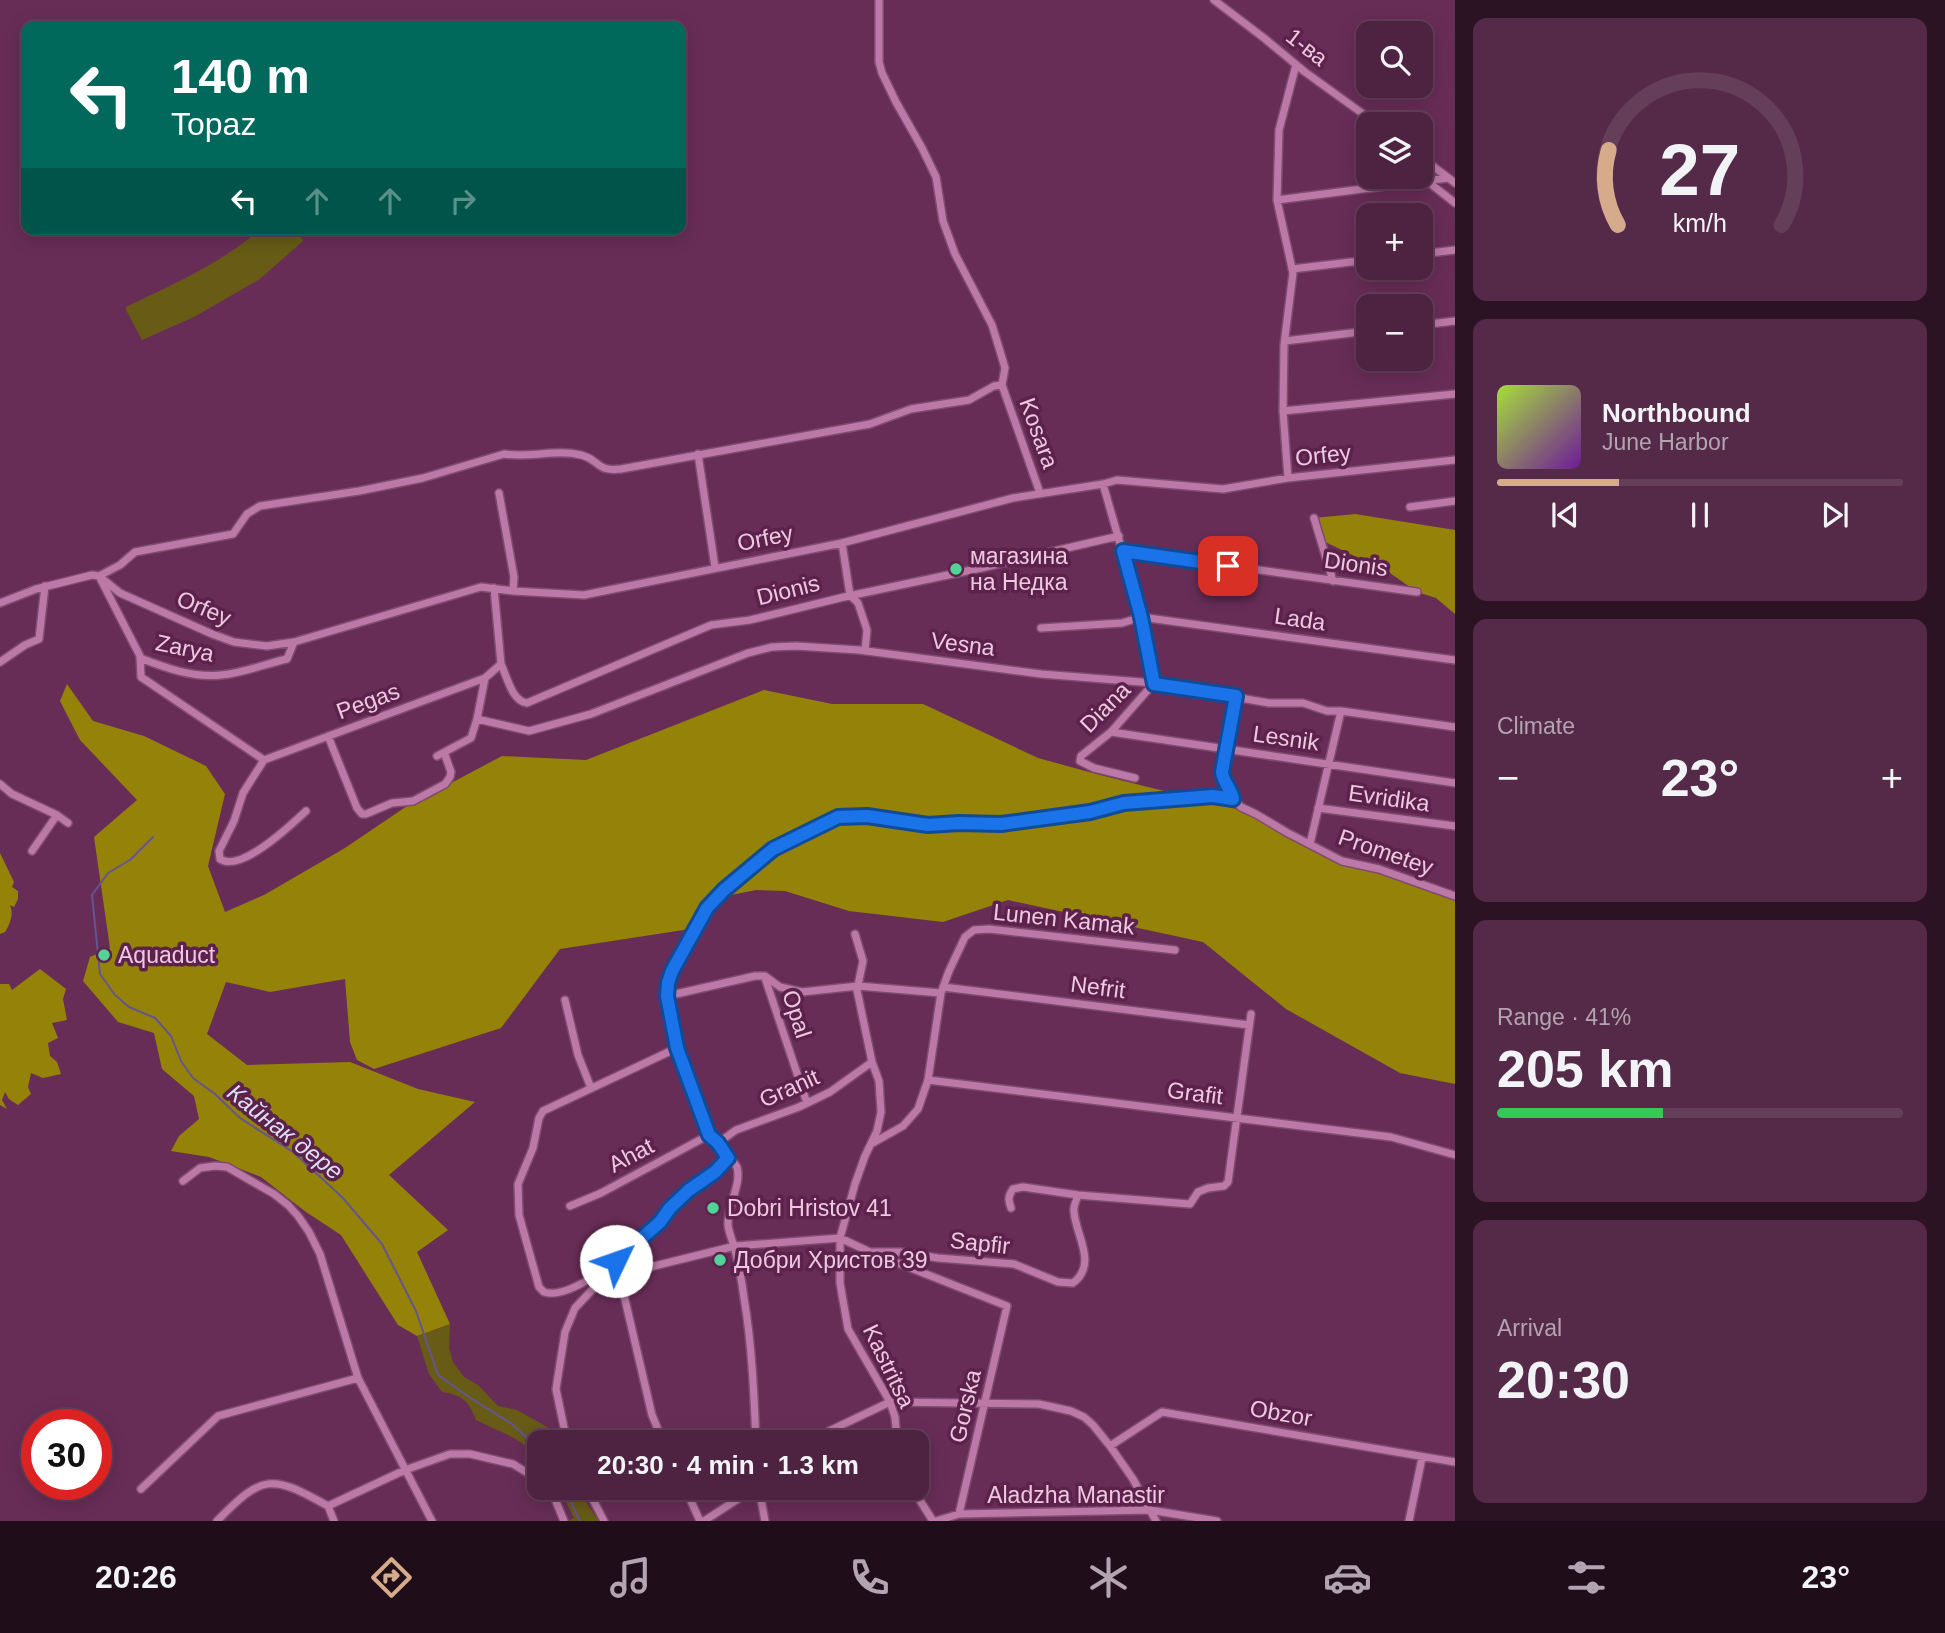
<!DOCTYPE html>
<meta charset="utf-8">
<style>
:root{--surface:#4e2241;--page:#552a48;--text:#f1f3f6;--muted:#b3a4b1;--line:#653f5a;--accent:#d6ab8b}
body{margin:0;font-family:Arial,sans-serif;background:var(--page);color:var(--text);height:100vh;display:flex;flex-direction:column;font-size:26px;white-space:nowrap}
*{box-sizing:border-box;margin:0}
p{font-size:23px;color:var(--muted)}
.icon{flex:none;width:38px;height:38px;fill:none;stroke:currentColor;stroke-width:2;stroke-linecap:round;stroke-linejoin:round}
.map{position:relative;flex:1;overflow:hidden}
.drawer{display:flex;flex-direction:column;gap:18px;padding:18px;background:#2b1324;width:490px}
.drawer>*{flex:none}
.hud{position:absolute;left:21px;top:21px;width:665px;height:214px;border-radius:14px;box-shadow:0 4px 18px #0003,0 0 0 2px var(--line);background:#00695c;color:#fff;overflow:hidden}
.buttons{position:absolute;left:1356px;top:21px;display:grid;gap:14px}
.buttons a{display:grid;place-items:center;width:77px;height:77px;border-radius:14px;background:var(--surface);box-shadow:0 4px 18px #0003,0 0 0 2px var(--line);font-size:35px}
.speed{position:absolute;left:21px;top:1409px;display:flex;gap:14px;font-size:35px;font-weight:700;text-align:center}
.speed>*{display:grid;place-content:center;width:91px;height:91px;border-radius:50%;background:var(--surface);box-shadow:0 4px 18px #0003,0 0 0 2px var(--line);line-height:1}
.speed .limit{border:10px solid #d22;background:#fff;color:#111}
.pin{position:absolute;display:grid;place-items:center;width:60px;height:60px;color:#fff;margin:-30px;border-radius:14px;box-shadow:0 4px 10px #0006}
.me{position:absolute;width:77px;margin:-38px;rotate:48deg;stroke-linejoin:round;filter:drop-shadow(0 0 5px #0008)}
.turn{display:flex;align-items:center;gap:24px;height:147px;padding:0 35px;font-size:32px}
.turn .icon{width:91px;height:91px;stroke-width:2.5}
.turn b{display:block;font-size:49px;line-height:60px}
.lanes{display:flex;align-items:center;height:66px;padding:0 35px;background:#0003;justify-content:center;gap:35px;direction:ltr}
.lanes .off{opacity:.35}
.big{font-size:52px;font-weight:800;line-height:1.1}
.drawer .tile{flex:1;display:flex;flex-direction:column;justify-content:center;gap:10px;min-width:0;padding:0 24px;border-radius:14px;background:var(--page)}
.drawer .dial{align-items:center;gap:0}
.dial svg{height:182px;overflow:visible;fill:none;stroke:var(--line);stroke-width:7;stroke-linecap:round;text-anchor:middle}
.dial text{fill:var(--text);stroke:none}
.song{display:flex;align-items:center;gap:21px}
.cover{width:84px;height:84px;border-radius:10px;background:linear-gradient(135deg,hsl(80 70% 55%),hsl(280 70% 35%))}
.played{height:7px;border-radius:4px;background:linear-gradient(90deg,var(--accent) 30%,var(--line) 30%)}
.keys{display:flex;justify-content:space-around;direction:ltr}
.heat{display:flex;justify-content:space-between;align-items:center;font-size:38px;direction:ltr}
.charge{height:10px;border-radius:5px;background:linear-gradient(90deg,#34c759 41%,var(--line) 0)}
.trip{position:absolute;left:527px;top:1430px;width:402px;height:70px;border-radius:14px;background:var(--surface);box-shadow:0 4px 18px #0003,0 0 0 2px var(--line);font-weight:800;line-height:70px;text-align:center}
.tabs{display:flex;height:112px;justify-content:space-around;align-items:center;background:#1f0e1a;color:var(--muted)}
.tabs .icon{width:49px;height:49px}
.tabs .active{color:var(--accent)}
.tabs b{font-size:32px;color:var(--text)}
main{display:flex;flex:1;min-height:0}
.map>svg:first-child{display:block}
.green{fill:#675b16}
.forest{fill:#948308}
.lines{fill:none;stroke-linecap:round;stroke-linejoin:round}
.stream{stroke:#645590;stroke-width:2}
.minor-casing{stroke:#7f4c70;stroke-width:10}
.minor{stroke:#bc79a7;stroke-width:7}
.route-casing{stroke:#114b97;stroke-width:18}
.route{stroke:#1a73e8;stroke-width:12}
.poi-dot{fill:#52d397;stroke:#5c224c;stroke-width:2.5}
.labels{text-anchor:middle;stroke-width:7;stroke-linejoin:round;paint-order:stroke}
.street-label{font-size:23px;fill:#edc8e0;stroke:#5c224c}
.poi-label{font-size:23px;fill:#edc8e0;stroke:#5c224c;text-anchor:start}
.water-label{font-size:24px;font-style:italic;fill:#dcdff6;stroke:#5c224c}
</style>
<main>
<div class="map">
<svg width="1455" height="1521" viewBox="0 0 1455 1521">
<rect width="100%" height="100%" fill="#682d57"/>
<path class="green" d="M 260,229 L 297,229 L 303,241 L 260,279 L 194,317 L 142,340 L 126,310 L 126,307 C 171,285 223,263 260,229 Z
M 450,1324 L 449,1348 L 453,1362 L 464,1377 L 478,1385 L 498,1406 L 517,1410 L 556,1432 L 556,1442 L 539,1442 L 539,1459 C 524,1439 498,1431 476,1420 C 469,1401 462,1395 442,1392 L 429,1374 L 417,1336 Z
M 559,1488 L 576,1488 L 599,1521 L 568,1521 L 574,1518 Z"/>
<path class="forest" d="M 1355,514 L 1455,530 L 1455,614 L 1436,598 L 1417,592 L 1390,573 L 1321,540 L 1314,518 Z
M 67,684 L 93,721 L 144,736 L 206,766 L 225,794 L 208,866 L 225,912 L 264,895 L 345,848 L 404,808 L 502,756 L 586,760 L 764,690 L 832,704 L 923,704 L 1038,758 L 1100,775 L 1256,814 L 1342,861 L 1455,896 L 1455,1084 L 1400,1073 L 1286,1009 L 1203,942 L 1008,900 L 943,922 L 849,911 L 785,891 L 756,890 L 716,898 L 701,919 L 690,929 L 560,949 L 501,1028 L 374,1069 L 357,1060 L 350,1042 L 345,979 L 270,992 L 226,982 L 207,1034 L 247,1065 L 350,1062 L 418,1089 L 475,1102 L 389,1175 L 448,1230 L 417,1252 L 450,1324 L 417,1336 L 398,1325 L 341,1235 L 306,1212 L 261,1177 L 209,1157 L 171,1151 L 179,1136 L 199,1119 L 194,1096 L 162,1069 L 154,1033 L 118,1022 L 83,981 L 90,957 L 110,948 L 94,837 L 137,800 L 80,740 L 60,701 Z
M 0,853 L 14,882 L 12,887 L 18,891 L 18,899 L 14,907 L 10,905 C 14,914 10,924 5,932 L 0,934 Z
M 40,969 L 66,989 L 63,999 L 67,1020 L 52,1023 L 58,1038 L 48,1043 L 50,1056 L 57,1062 L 61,1074 L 43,1078 L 31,1073 L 28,1087 L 31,1094 L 18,1105 L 9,1099 L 5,1092 L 2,1100 L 7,1109 L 0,1105 L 0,984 L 9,984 L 12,990 Z"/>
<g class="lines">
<path class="stream" d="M 153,837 L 130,860 L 108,873 L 92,895 L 100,974 L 115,995 L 129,1007 L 155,1018 L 171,1036 L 181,1061 L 193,1078 L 215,1094 L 240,1118 L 293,1152 L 342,1197 L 382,1244 L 416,1311 L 438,1375 L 469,1397 L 512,1424 L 539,1449
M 564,1488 L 580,1521"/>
<defs>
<path id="minor" d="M 879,0 L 879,62 L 882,73 L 896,102 L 922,148 L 936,177 L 943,221 L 955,254 L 992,325 L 1000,351 L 1005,368 L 1002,385 L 1040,493
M 1214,0 L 1264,38 L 1305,72 L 1377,124
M 1421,157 L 1455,183
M 1427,181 L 1455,203
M 1277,200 L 1448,178
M 1421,254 L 1455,250
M 1292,269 L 1368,260
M 1421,325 L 1455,321
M 1285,341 L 1368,331
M 1283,411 L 1455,394
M 698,454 L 715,567
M 1288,478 L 1283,411 L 1284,345 L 1293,273 L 1277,200 L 1279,130 L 1296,65
M 1103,484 L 1141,617 L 1154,683 L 1111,732 L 1081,756 L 1080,761 L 1094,768 L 1135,778
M 499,493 L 514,577 L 513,591
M 1410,507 L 1455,501
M 1314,518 L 1333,581
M 842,543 L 850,595 L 858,603 L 867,630 L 865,651
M 1123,551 L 1417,592
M 99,576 L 120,593 L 212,634 L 234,642 L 267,646 L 294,642 L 481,587 L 513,591 L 584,595 L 842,543 L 1013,498 L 1103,484 L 1117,480 L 1223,489 L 1288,478 L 1455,460
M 99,576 L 120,565 L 135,552 L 233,534 L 247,514 L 260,506 L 359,491 L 423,478 L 504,454 C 530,458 556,449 581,455 C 601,460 595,472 621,469 L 870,424 L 911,409 L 969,400 L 994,386 L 1002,385
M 101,580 L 140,656 L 141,677 L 264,760
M 0,603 L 36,589 L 92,575 L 99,576
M 1041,628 L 1122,623 L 1141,617 L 1455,660
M 140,658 C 166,668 193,678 221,675 C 243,673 265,664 287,659 L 294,642
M 0,662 L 25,645 L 39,639 L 45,586
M 501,664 C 507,677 512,701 527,703 L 711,625 L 750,620 L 844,597 L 981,568 L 1119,536
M 1236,697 L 1222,772 L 1223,779 L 1231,790 L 1233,799 L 1241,807 L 1256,814 L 1288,833 L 1342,861 L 1379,869 L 1455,896
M 477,719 L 529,731 L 591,714 L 748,653 L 772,647 L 796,646 L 859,650 L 1041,674 L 1154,683 L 1269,703 L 1303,703 L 1327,711 L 1341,711 L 1455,727
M 1111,732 L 1455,783
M 328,736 L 357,808 L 362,814 L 366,814 L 392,803 L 413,801 L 445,784 L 450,777 L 451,772 L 444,752
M 437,756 L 471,738 L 477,719 L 485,678 L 501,664 L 494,588
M 264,760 L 485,678
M 264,760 L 243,793 L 234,821 L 219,851 L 220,859 C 241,873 291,825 306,811
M 0,784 L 12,794 L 57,815 L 32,851
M 1318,808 L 1455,826
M 57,815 L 68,823
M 1310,844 L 1341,711
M 855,934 L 863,961 L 857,990 L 872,1062 L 879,1081 L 881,1112 L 877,1131 L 865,1156 L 855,1184 L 840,1238 L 840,1283 L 848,1329 L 890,1402 L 895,1417 L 897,1442
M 765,978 L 807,1103
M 943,987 L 1249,1025
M 667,996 L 755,976 L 765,976 L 780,987 L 802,992 L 858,986 L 941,993
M 565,1000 L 578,1055 L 591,1088
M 928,1080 L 1391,1137 L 1455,1155
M 718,1143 L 736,1130 L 799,1107 L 830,1092 L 872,1062
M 871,1144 L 903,1126 L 918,1109 L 928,1080 L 941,993 L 949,971 L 965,937 L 974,930 L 989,929 L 1175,950
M 183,1181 L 200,1168 L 215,1166 L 227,1167 L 274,1194 L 288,1205 L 298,1216 L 309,1232 L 320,1254 L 358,1378 L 432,1521
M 570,1206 L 601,1193 L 709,1135
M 1011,1208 C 1008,1200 1008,1196 1013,1189 L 1023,1187 L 1078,1195 L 1190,1204 L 1198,1192 L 1208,1188 L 1224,1186 L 1228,1182 L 1231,1160 L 1251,1014
M 874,1252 L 900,1252 L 938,1258 L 1014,1264 L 1058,1282 L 1073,1283 C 1098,1264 1076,1236 1074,1212 C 1073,1207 1076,1201 1078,1195
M 618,1275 L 735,1246 L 840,1238 L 870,1252 L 1007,1306 L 959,1514
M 567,1442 L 556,1389 L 565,1332 L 575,1308 L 608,1273 L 616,1261 L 660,1222 L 670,1208 L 689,1190 L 715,1172 L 728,1158
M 663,1442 L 652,1415 L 616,1261 C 600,1273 564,1299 544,1292 L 539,1287 L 519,1215 L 518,1184 L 533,1148 L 539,1118 L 543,1111 L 677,1048
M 756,1442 C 754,1394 752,1345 744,1298 C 742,1282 739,1266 735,1250 C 733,1241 729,1234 728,1225 C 727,1206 742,1184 737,1167 C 735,1163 714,1139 709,1135 L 677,1048 L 667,996 L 668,983 L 672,971 L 707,907 L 724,890 L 773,849 L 838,817 L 867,816 L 928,825 L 959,823 L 1001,824 L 1090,812 L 1124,803 L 1213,796 L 1233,799
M 815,1442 L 829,1431 L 890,1402 L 1039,1404 L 1071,1411 L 1084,1417 L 1093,1425 L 1110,1446 L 1133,1479 L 1156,1521
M 1110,1446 L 1162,1412 L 1455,1462
M 547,1488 L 555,1499 L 564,1521
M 587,1488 L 604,1521
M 685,1488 L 700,1521
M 759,1488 L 765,1521
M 912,1488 L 933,1521
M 141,1489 L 218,1416 L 358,1378
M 328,1506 L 334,1521
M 217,1521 C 263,1474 271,1474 328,1506 L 405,1470 L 450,1454 L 470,1454 L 513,1464 L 539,1480
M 704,1521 L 755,1488
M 936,1521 L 959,1514 L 1150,1510 L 1217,1521
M 1409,1521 L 1422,1458"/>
</defs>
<use href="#minor" class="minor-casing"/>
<use href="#minor" class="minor"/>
</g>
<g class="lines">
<defs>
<path id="route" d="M 616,1261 L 660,1222 L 670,1208 L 689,1190 L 715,1172 L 728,1158 L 718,1143 L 709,1135 L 677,1048 L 667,996 L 668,983 L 672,971 L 707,908 L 724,890 L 773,849 L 838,817 L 867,816 L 928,825 L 959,823 L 1001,824 L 1090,812 L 1124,803 L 1213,796 L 1233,799 C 1231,789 1223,782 1222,772 L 1236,696 L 1154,684 L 1141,617 L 1123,551 L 1228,566"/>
</defs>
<use href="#route" class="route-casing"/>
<use href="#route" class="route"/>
</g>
<g class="poi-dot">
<circle cx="956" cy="569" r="7"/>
<circle cx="104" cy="955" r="7"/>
<circle cx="713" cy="1208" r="7"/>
<circle cx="720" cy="1260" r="7"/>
</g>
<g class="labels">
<g class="street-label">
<text transform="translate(1307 47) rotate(38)" y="8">1-ва</text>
<text transform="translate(1039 433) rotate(70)" y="8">Kosara</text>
<text transform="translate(1323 455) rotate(-6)" y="8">Orfey</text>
<text transform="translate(765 538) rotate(-11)" y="8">Orfey</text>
<text transform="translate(1356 564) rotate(8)" y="8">Dionis</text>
<text transform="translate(788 590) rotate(-14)" y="8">Dionis</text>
<text transform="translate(204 608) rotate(23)" y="8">Orfey</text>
<text transform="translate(1300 619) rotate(8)" y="8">Lada</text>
<text transform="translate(963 644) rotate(7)" y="8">Vesna</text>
<text transform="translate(185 648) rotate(12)" y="8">Zarya</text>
<text transform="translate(368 701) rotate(-20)" y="8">Pegas</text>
<text transform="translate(1105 707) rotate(-45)" y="8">Diana</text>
<text transform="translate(1286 738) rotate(8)" y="8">Lesnik</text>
<text transform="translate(1389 798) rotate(8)" y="8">Evridika</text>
<text transform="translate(1386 852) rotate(19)" y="8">Prometey</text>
<text transform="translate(1064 919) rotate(6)" y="8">Lunen Kamak</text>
<text transform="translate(1098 987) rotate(7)" y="8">Nefrit</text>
<text transform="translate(797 1014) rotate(72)" y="8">Opal</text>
<text transform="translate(789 1088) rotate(-24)" y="8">Granit</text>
<text transform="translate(1195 1093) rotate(7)" y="8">Grafit</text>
<text transform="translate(631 1155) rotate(-28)" y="8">Ahat</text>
<text transform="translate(980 1243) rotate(6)" y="8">Sapfir</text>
<text transform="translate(889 1366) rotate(64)" y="8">Kastritsa</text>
<text transform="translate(965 1406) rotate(-77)" y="8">Gorska</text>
<text transform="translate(1281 1413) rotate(10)" y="8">Obzor</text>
<text x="1076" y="1503">Aladzha Manastir</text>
</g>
<g class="poi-label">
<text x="970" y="564">магазина<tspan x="970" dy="26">на Недка</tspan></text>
<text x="118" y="963">Aquaduct</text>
<text x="727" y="1216">Dobri Hristov 41</text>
<text x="734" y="1268">Добри Христов 39</text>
</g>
<g class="water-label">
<text transform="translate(285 1132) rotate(38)" y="8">Кайнак дере</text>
</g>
</g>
</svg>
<div class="buttons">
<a><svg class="icon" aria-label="search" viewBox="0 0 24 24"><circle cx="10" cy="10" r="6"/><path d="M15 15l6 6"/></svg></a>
<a><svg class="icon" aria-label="layers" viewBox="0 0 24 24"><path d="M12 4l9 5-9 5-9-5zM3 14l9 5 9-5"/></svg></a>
<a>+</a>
<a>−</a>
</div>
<div class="speed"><div class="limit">30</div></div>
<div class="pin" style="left:1228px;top:566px;background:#d93025"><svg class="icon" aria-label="arrive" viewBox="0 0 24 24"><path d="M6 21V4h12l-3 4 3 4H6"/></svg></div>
<svg class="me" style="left:616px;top:1261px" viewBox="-20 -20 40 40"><circle r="19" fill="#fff"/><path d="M0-13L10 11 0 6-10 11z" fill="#1a73e8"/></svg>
<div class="trip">20:30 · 4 min · 1.3 km</div>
<div class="hud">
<div class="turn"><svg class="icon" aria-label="left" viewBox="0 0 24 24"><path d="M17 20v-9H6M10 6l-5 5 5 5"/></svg><div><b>140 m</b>Topaz</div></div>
<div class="lanes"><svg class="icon" aria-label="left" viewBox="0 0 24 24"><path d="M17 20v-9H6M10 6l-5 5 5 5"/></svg><svg class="icon off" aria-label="ahead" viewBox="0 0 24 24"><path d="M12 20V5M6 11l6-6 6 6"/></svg><svg class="icon off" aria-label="ahead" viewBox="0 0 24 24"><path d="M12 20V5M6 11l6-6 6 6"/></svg><svg class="icon off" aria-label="right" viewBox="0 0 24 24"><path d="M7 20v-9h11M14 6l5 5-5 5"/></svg></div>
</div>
</div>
<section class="drawer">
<div class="tile dial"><svg viewBox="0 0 100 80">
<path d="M14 69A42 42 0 1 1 86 69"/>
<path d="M14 69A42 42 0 0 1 10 36" stroke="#d6ab8b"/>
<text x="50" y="56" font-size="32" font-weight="700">27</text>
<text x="50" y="72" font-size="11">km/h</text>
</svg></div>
<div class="tile">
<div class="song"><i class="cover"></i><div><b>Northbound</b><p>June Harbor</p></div></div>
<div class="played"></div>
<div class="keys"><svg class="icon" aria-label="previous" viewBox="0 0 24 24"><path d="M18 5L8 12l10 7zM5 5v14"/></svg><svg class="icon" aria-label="pause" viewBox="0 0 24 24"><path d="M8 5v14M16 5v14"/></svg><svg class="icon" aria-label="next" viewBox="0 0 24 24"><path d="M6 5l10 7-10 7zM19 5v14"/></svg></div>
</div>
<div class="tile"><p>Climate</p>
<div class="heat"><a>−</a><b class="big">23°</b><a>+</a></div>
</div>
<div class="tile"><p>Range · 41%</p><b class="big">205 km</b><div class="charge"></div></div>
<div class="tile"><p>Arrival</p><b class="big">20:30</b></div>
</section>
</main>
<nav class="tabs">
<b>20:26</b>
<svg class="icon active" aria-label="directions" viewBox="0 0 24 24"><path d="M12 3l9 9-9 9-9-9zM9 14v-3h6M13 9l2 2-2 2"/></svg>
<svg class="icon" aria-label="music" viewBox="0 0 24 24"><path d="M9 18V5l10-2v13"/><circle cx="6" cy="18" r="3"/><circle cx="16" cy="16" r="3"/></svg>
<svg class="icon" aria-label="phone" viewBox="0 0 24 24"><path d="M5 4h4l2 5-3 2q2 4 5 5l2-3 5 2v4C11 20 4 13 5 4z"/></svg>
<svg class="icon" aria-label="climate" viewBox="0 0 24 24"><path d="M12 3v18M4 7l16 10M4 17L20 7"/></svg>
<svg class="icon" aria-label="car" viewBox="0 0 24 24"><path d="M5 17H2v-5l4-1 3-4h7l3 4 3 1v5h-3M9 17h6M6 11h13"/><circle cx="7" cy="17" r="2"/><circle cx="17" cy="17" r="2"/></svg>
<svg class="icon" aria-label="filters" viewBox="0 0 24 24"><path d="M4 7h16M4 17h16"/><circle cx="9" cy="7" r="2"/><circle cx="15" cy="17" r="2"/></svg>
<b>23°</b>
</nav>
